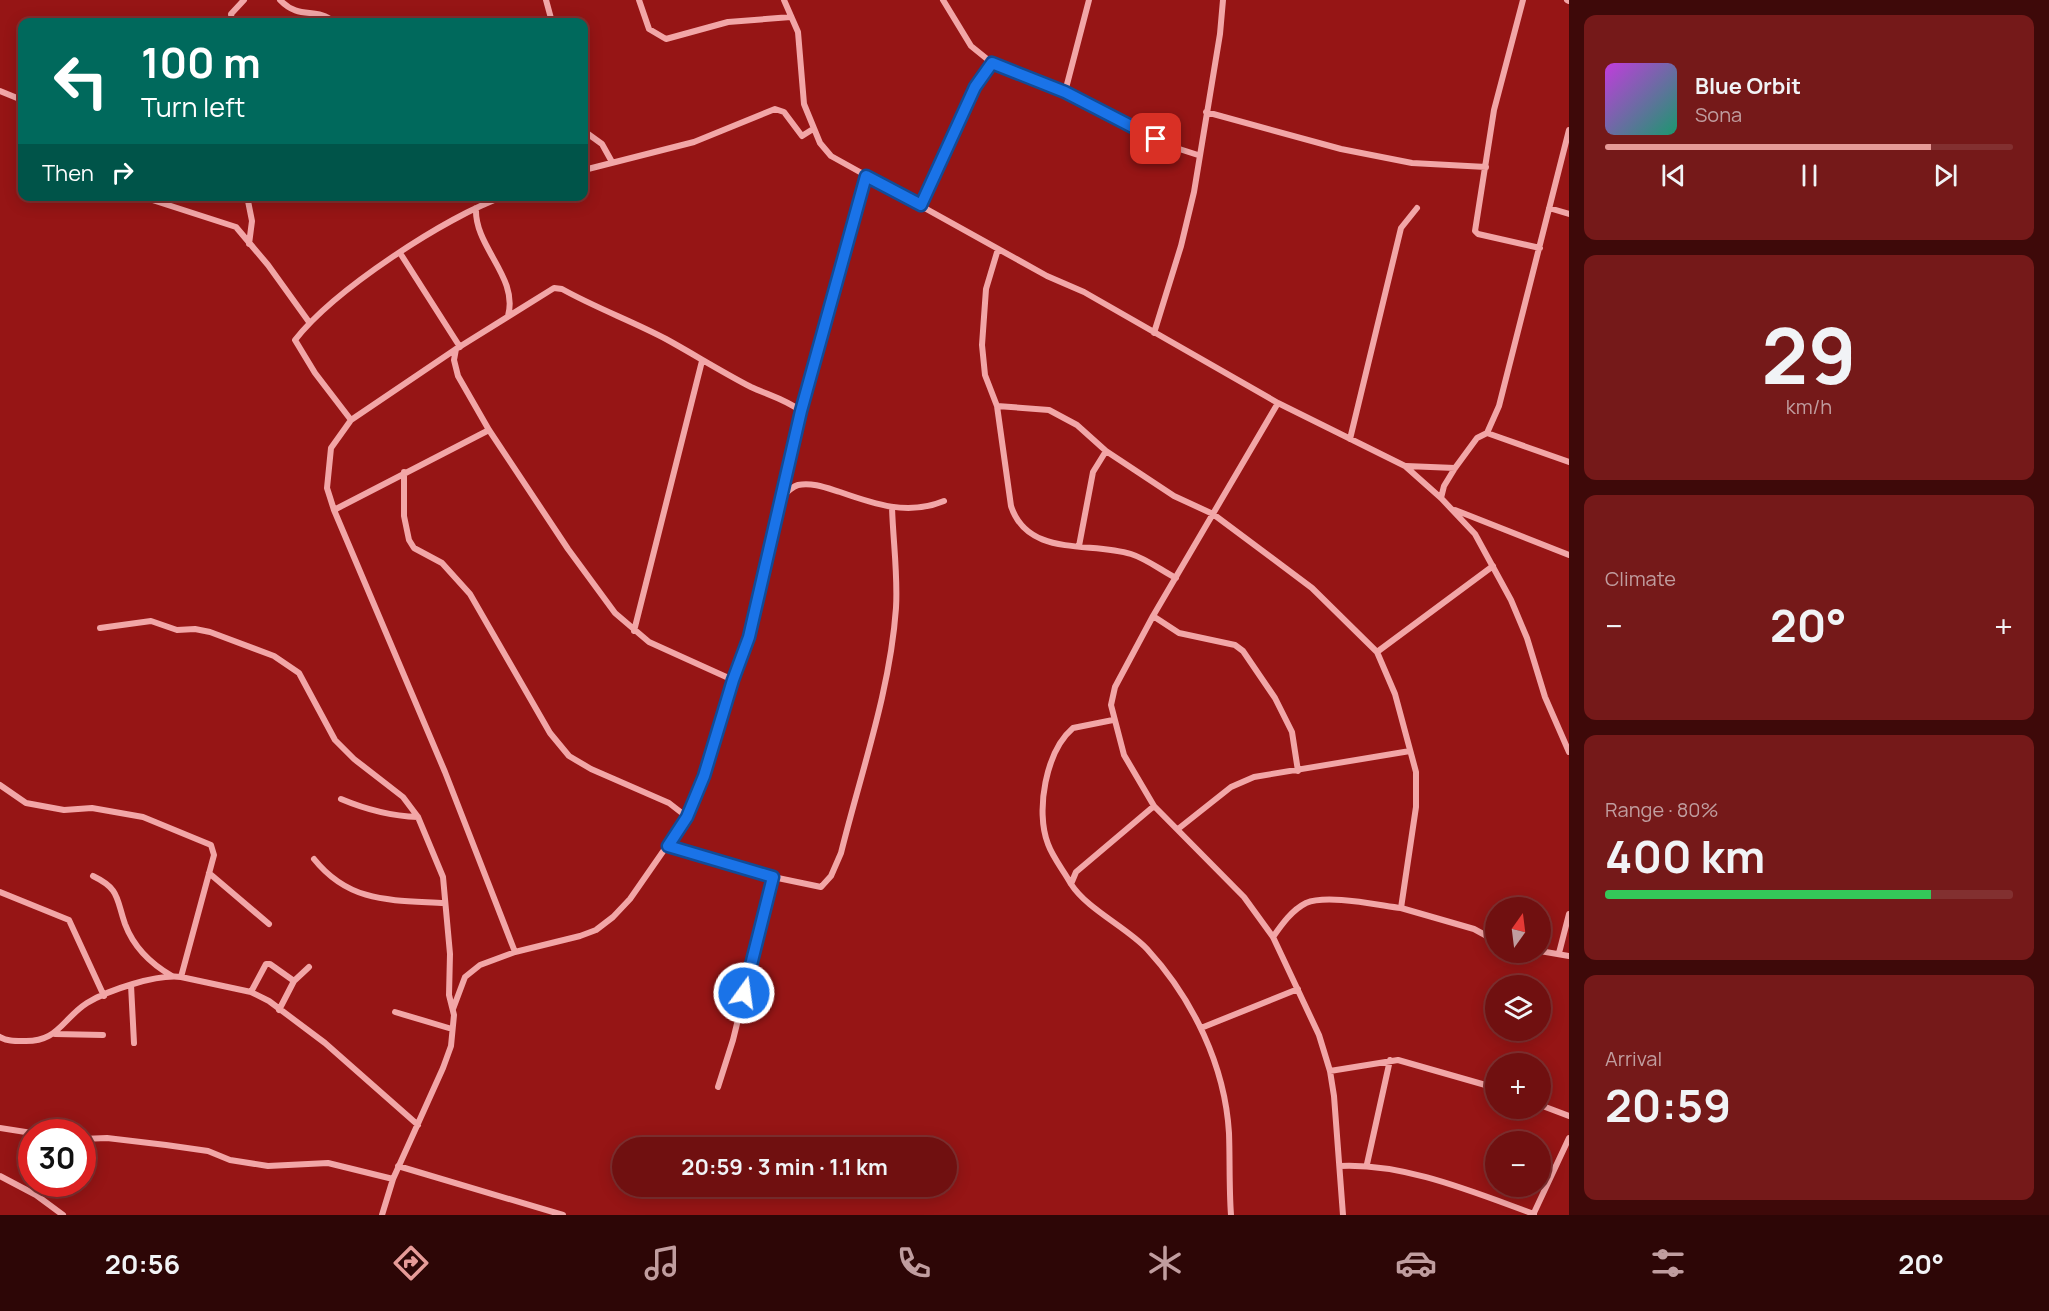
<!DOCTYPE html>
<meta charset="utf-8">
<style>
:root{--surface:#701010;--page:#751919;--text:#f1f3f6;--muted:#c09d9f;--line:#823030;--accent:#e69b98}
body{margin:0;font-family:Manrope,sans-serif;background:var(--page);color:var(--text);height:100vh;display:flex;flex-direction:column;font-size:22px;white-space:nowrap}
*{box-sizing:border-box;margin:0}
p{font-size:20px;color:var(--muted)}
.icon{flex:none;width:33px;height:33px;fill:none;stroke:currentColor;stroke-width:2;stroke-linecap:round;stroke-linejoin:round}
.map{position:relative;flex:1;overflow:hidden}
.panel{display:flex;flex-direction:column;gap:15px;padding:15px;background:#3e0909;width:480px}
.panel>*{flex:none}
.hud{position:absolute;left:18px;top:18px;width:570px;height:183px;border-radius:12px;box-shadow:0 3px 15px #0003,0 0 0 2px var(--line);background:#00695c;color:#fff;overflow:hidden}
.needle{width:39px;rotate:14deg}
.controls{position:absolute;left:1485px;top:897px;display:grid;gap:12px}
.controls a{display:grid;place-items:center;width:66px;height:66px;border-radius:50%;background:var(--surface);box-shadow:0 3px 15px #0003,0 0 0 2px var(--line);font-size:30px}
.speed{position:absolute;left:18px;top:1119px;display:flex;gap:12px;font-size:30px;font-weight:700;text-align:center}
.speed>*{display:grid;place-content:center;width:78px;height:78px;border-radius:50%;background:var(--surface);box-shadow:0 3px 15px #0003,0 0 0 2px var(--line);line-height:1}
.speed .limit{border:9px solid #d22;background:#fff;color:#111}
.pin{position:absolute;display:grid;place-items:center;width:51px;height:51px;color:#fff;margin:-26px;border-radius:12px;box-shadow:0 3px 9px #0006}
.me{position:absolute;width:66px;margin:-33px;rotate:14deg;stroke-linejoin:round;filter:drop-shadow(0 0 4px #0008)}
.turn{display:flex;align-items:center;gap:21px;height:126px;padding:0 24px;font-size:27px}
.turn .icon{width:78px;height:78px;stroke-width:2.5}
.turn b{display:block;font-size:42px;line-height:51px}
.then{display:flex;align-items:center;height:57px;padding:0 24px;background:#0003;gap:12px;font-size:22px}
.big{font-size:45px;font-weight:700;line-height:1.1}
.panel .card{flex:1;display:flex;flex-direction:column;justify-content:center;gap:9px;min-width:0;padding:0 21px;border-radius:12px;background:var(--page)}
.panel .dial{align-items:center;gap:0}
.dial b{font-size:78px;line-height:1}
.song{display:flex;align-items:center;gap:18px}
.cover{width:72px;height:72px;border-radius:9px;background:linear-gradient(135deg,hsl(290 70% 55%),hsl(160 70% 35%))}
.played{height:6px;border-radius:3px;background:linear-gradient(90deg,var(--accent) 80%,var(--line) 80%)}
.keys{display:flex;justify-content:space-around;direction:ltr}
.heat{display:flex;justify-content:space-between;align-items:center;font-size:33px;direction:ltr}
.charge{height:9px;border-radius:4px;background:linear-gradient(90deg,#34c759 80%,var(--line) 0)}
.trip{position:absolute;left:612px;top:1137px;width:345px;height:60px;border-radius:30px;background:var(--surface);box-shadow:0 3px 15px #0003,0 0 0 2px var(--line);font-weight:700;line-height:60px;text-align:center}
.dock{display:flex;height:96px;justify-content:space-around;align-items:center;background:#2d0606;color:var(--muted)}
.dock .icon{width:42px;height:42px}
.dock .active{color:var(--accent)}
.dock b{font-size:27px;color:var(--text)}
main{display:flex;flex:1;min-height:0}
.map>svg:first-child{display:block}
.lines{fill:none;stroke-linecap:round;stroke-linejoin:round}
.minor{stroke:#f2a6a7;stroke-width:6}
.route-casing{stroke:#114b97;stroke-width:15}
.route{stroke:#1a73e8;stroke-width:10}
</style>
<main>
<div class="map">
<svg width="1569" height="1215" viewBox="0 0 1569 1215">
<rect width="100%" height="100%" fill="#961515"/>
<g class="lines">
<path class="minor" d="M 280,0 C 300,21 316,6 334,22
M 546,0 L 552,22
M 639,0 L 649,29 L 666,39 L 728,22 L 791,17
M 784,0 L 798,32 L 804,104 L 820,143 L 831,156 L 1047,276 L 1084,292 L 1278,403 L 1405,466 L 1441,498 L 1475,534 L 1511,600 L 1527,638 L 1545,697 L 1569,752
M 943,0 L 971,46 L 992,63 L 1065,92 L 1170,146 L 1198,155
M 1523,0 L 1494,110 L 1475,231 L 1478,234 L 1540,248
M 1567,0 L 1569,1
M 232,22 L 231,14 L 244,0
M 0,91 L 22,100
M 1065,92 L 1089,0
M 1206,112 L 1341,149 L 1412,163 L 1486,167
M 584,131 L 602,144 L 612,162
M 584,170 L 694,142 L 775,109 L 784,112 L 802,136 L 813,129
M 140,196 L 236,227 L 268,265 L 309,322
M 247,196 L 252,221 L 249,244
M 921,205 L 975,86 L 992,63
M 476,208 C 474,247 519,277 508,316
M 1549,208 L 1569,214
M 998,249 L 986,289 L 982,345 L 985,375 L 997,406 L 1011,506 C 1028,558 1090,541 1131,554 C 1147,559 1162,571 1176,578
M 400,253 L 460,347
M 1154,333 L 1181,246 L 1194,192 L 1220,34 L 1223,0
M 456,349 L 454,360 L 458,376 L 489,430 L 568,549 L 615,613 L 649,642 L 733,680
M 1278,403 L 1153,616 L 1115,687 L 1111,705 L 1124,755 L 1154,806 L 1244,897 L 1273,937 L 1319,1035 L 1330,1071 L 1334,1096 L 1343,1215
M 997,406 L 1049,410 L 1077,425 L 1106,451 L 1174,496 L 1213,514 L 1312,588 L 1377,652 L 1395,694 L 1416,772 L 1416,807 L 1401,908 L 1474,929 L 1496,941
M 351,420 L 315,373 L 295,340 C 334,290 445,217 505,196
M 1487,433 L 1569,462
M 1350,439 L 1401,228 L 1417,208
M 1406,466 L 1455,468
M 404,472 L 404,516 L 409,540 L 414,548 L 442,563 L 470,594 L 550,733 L 569,756 L 591,769 L 669,803 L 687,817
M 1441,498 L 1444,486 L 1455,468 L 1477,438 L 1487,433 L 1499,406 L 1569,130
M 780,499 C 785,494 791,487 798,485 C 812,482 827,488 840,492 C 874,504 908,516 944,501
M 334,510 L 489,430
M 1455,510 L 1569,555
M 1079,546 L 1093,472 L 1106,451
M 1153,616 L 1179,633 L 1235,645 L 1243,651 L 1275,698 L 1292,732 L 1298,771
M 100,628 L 151,621 L 177,630 L 195,629 L 210,632 L 274,656 L 299,673 L 335,740 L 354,759 L 403,797 L 418,817 L 443,877 L 450,954 L 449,995 L 454,1015 L 451,1046 L 443,1068 L 393,1179 L 382,1215
M 634,631 L 702,361
M 1377,652 L 1493,566
M 0,785 L 26,803 L 64,810 L 92,808 L 143,817 L 211,845 L 214,855 L 181,977
M 341,799 C 367,810 390,816 418,817
M 1154,806 L 1076,872 L 1071,884 C 1087,909 1126,927 1147,949 C 1193,999 1225,1066 1229,1133 C 1230,1160 1229,1188 1231,1215
M 1178,829 L 1231,787 L 1254,777 L 1410,751
M 668,846 L 773,877 L 733,1040 L 718,1087
M 314,859 C 350,904 393,900 445,903
M 209,873 L 269,924
M 93,876 C 120,889 116,898 125,924 C 134,948 151,964 172,976
M 773,877 L 821,887 L 831,876 L 841,853 C 861,772 890,692 896,608 C 898,574 893,541 892,507
M 1071,884 C 1064,871 1053,858 1048,844 C 1035,811 1046,751 1073,728 L 1113,720
M 0,892 L 69,920 L 104,996
M 1273,937 C 1282,924 1292,910 1306,903 C 1327,894 1377,905 1401,908
M 1540,951 L 1569,956
M 515,952 L 445,772 L 334,510 L 327,488 L 331,448 L 351,420 L 456,349 L 554,288 L 562,289 C 596,308 632,321 666,339 C 695,355 722,372 751,387 C 768,395 785,399 801,411
M 1559,953 L 1569,914
M 131,985 L 134,1043
M 251,992 L 266,964 L 270,964 L 294,981
M 453,1009 L 465,977 L 480,965 L 515,952 L 580,936 L 596,930 L 613,917 L 630,899 L 687,817 L 704,776 L 733,680 L 749,637 L 801,411 L 866,176
M 279,1010 L 294,981 L 309,967
M 395,1012 L 452,1029
M 1201,1028 L 1298,989
M 55,1034 L 103,1035
M 0,1037 C 7,1041 14,1041 22,1041 C 58,1043 62,1019 87,1003 C 108,990 157,974 181,977 L 251,992 L 269,1001 L 325,1043 L 418,1125
M 1330,1071 L 1398,1060 L 1496,1088
M 1540,1105 L 1569,1116
M 0,1128 L 32,1133
M 82,1139 L 107,1138 L 166,1145 L 208,1151 L 230,1160 L 268,1166 L 328,1163 L 393,1179
M 1367,1164 L 1390,1060
M 398,1166 L 563,1215
M 1340,1166 C 1405,1163 1473,1192 1534,1214
M 0,1176 L 36,1195 L 63,1215
M 1533,1215 L 1569,1138"/>
</g>
<g class="lines">
<defs>
<path id="route" d="M 744,993 L 773,877 L 668,846 L 687,817 L 704,776 L 733,680 L 749,637 L 801,411 L 866,176 L 921,205 L 975,87 L 992,63 L 1065,92 L 1156,139"/>
</defs>
<use href="#route" class="route-casing"/>
<use href="#route" class="route"/>
</g>
</svg>
<div class="controls">
<a><svg class="needle" viewBox="-14 -14 28 28"><path d="M0-13l5 13h-10z" fill="#e53935"/><path d="M0 13l5-13h-10z" fill="#c09d9f"/></svg></a>
<a><svg class="icon" aria-label="layers" viewBox="0 0 24 24"><path d="M12 4l9 5-9 5-9-5zM3 14l9 5 9-5"/></svg></a>
<a>+</a>
<a>−</a>
</div>
<div class="speed"><div class="limit">30</div></div>
<div class="pin" style="left:1156px;top:139px;background:#d93025"><svg class="icon" aria-label="arrive" viewBox="0 0 24 24"><path d="M6 21V4h12l-3 4 3 4H6"/></svg></div>
<svg class="me" style="left:744px;top:993px" viewBox="-20 -20 40 40"><circle r="17" fill="#1a73e8" stroke="#fff" stroke-width="3"/><path d="M0-11L8 9 0 5-8 9z" fill="#fff"/></svg>
<div class="trip">20:59 · 3 min · 1.1 km</div>
<div class="hud">
<div class="turn"><svg class="icon" aria-label="left" viewBox="0 0 24 24"><path d="M17 20v-9H6M10 6l-5 5 5 5"/></svg><div><b>100 m</b>Turn left</div></div>
<div class="then">Then<svg class="icon" aria-label="right" viewBox="0 0 24 24"><path d="M7 20v-9h11M14 6l5 5-5 5"/></svg></div>
</div>
</div>
<section class="panel">
<div class="card">
<div class="song"><i class="cover"></i><div><b>Blue Orbit</b><p>Sona</p></div></div>
<div class="played"></div>
<div class="keys"><svg class="icon" aria-label="previous" viewBox="0 0 24 24"><path d="M18 5L8 12l10 7zM5 5v14"/></svg><svg class="icon" aria-label="pause" viewBox="0 0 24 24"><path d="M8 5v14M16 5v14"/></svg><svg class="icon" aria-label="next" viewBox="0 0 24 24"><path d="M6 5l10 7-10 7zM19 5v14"/></svg></div>
</div>
<div class="card dial"><b>29</b><p>km/h</p></div>
<div class="card"><p>Climate</p>
<div class="heat"><a>−</a><b class="big">20°</b><a>+</a></div>
</div>
<div class="card"><p>Range · 80%</p><b class="big">400 km</b><div class="charge"></div></div>
<div class="card"><p>Arrival</p><b class="big">20:59</b></div>
</section>
</main>
<nav class="dock">
<b>20:56</b>
<svg class="icon active" aria-label="directions" viewBox="0 0 24 24"><path d="M12 3l9 9-9 9-9-9zM9 14v-3h6M13 9l2 2-2 2"/></svg>
<svg class="icon" aria-label="music" viewBox="0 0 24 24"><path d="M9 18V5l10-2v13"/><circle cx="6" cy="18" r="3"/><circle cx="16" cy="16" r="3"/></svg>
<svg class="icon" aria-label="phone" viewBox="0 0 24 24"><path d="M5 4h4l2 5-3 2q2 4 5 5l2-3 5 2v4C11 20 4 13 5 4z"/></svg>
<svg class="icon" aria-label="climate" viewBox="0 0 24 24"><path d="M12 3v18M4 7l16 10M4 17L20 7"/></svg>
<svg class="icon" aria-label="car" viewBox="0 0 24 24"><path d="M5 17H2v-5l4-1 3-4h7l3 4 3 1v5h-3M9 17h6M6 11h13"/><circle cx="7" cy="17" r="2"/><circle cx="17" cy="17" r="2"/></svg>
<svg class="icon" aria-label="filters" viewBox="0 0 24 24"><path d="M4 7h16M4 17h16"/><circle cx="9" cy="7" r="2"/><circle cx="15" cy="17" r="2"/></svg>
<b>20°</b>
</nav>
